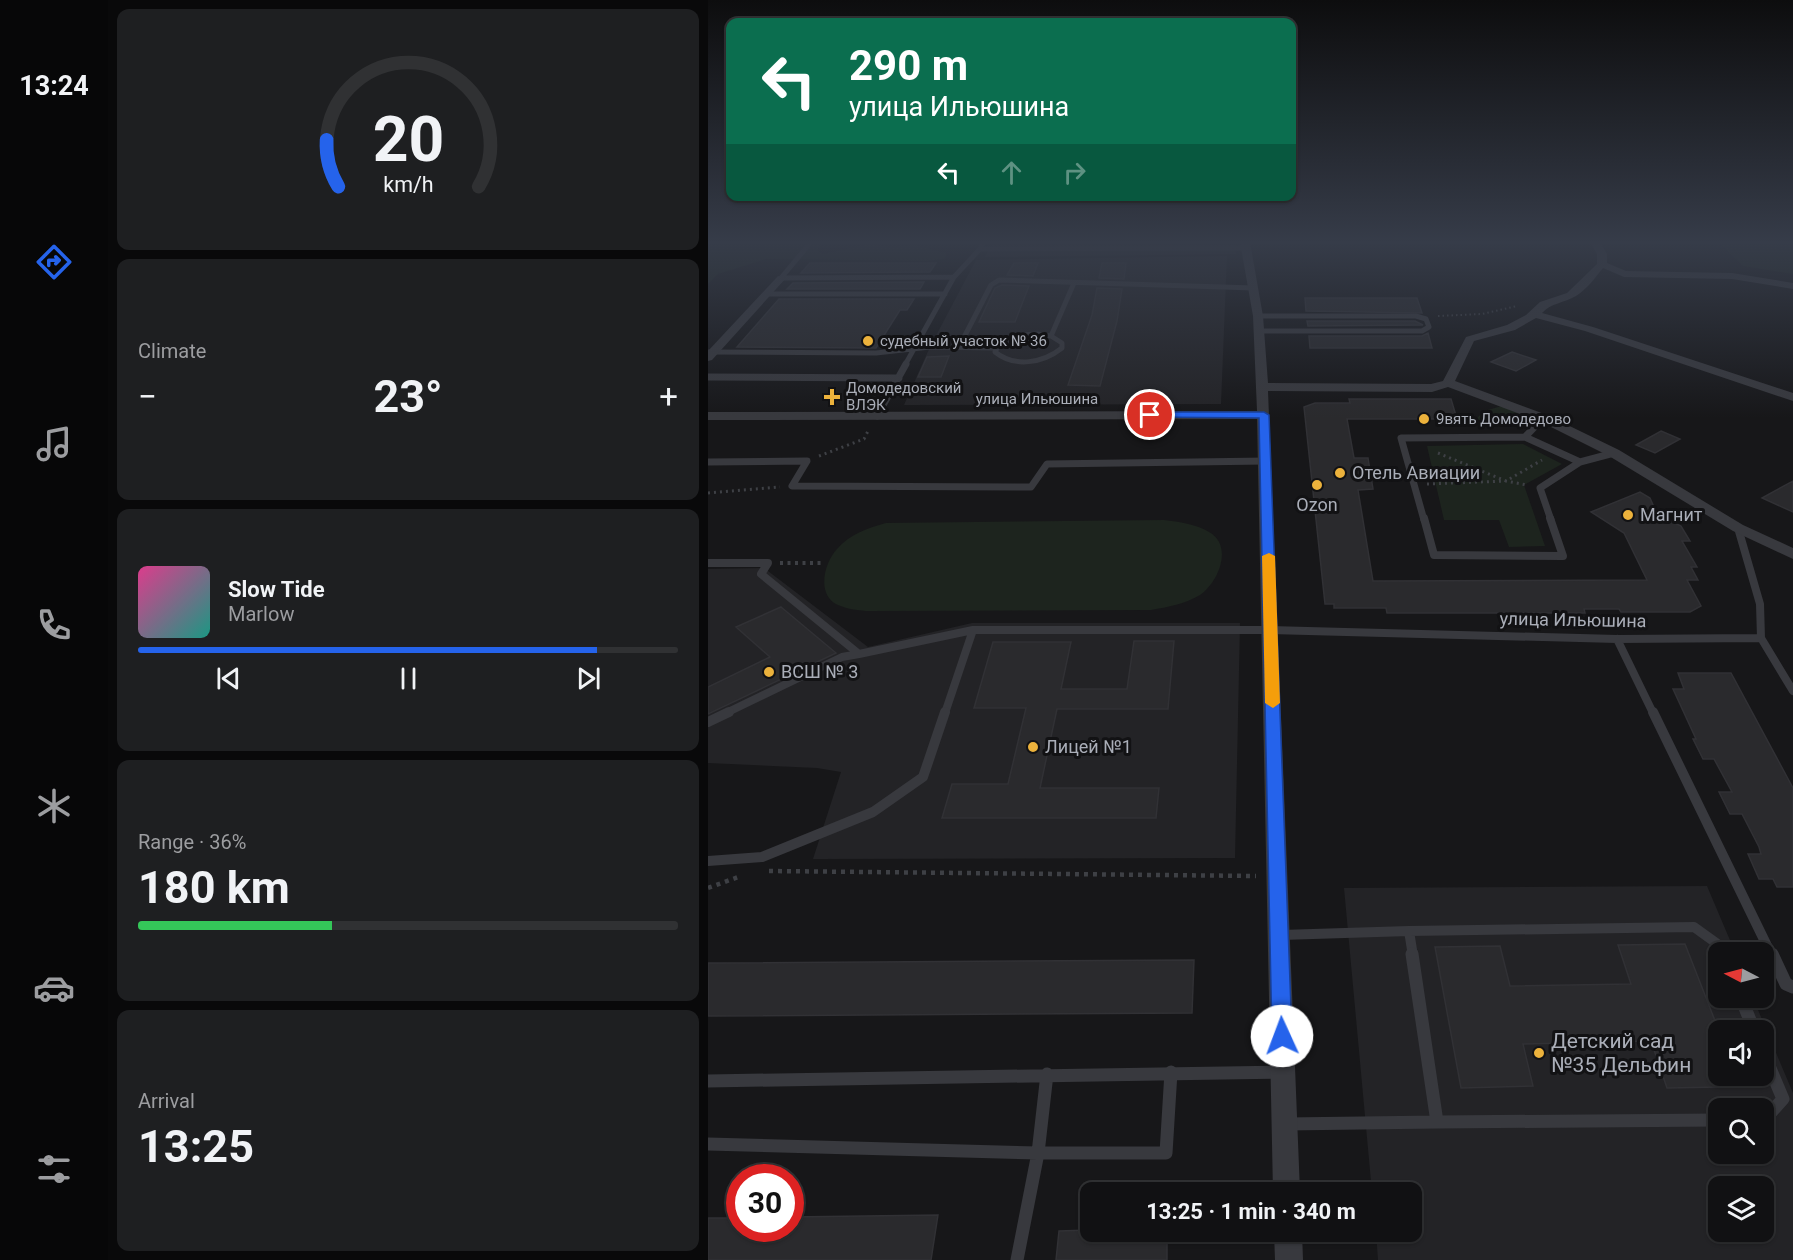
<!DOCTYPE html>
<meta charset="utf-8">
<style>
:root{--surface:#111113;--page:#1e1f21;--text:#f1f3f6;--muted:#9c9da0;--line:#303133;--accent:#2563eb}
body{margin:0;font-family:Roboto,sans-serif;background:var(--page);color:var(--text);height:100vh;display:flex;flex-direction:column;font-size:22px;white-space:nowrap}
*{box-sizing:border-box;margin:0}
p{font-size:20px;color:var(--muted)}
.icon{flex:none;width:33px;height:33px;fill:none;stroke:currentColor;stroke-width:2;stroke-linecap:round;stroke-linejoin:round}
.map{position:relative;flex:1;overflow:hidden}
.side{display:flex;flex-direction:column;gap:9px;padding:9px;background:#09090a;width:600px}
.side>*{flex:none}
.top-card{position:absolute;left:18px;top:18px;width:570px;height:183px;border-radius:12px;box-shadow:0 2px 4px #0004,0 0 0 2px var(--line);background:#0b6e4f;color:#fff;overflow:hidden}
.needle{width:39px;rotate:276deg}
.buttons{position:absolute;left:1000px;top:942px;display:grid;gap:12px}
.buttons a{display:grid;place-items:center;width:66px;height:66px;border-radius:12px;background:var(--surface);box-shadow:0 2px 4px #0004,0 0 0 2px var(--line);font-size:30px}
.speed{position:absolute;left:18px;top:1164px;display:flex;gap:12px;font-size:30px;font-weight:700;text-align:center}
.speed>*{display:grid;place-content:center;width:78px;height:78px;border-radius:50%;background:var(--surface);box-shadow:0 2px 4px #0004,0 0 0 2px var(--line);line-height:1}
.speed .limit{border:9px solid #d22;background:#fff;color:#111}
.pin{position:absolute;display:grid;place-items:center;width:51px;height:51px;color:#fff;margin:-26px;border:3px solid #fff;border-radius:50%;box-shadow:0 2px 6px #0007}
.me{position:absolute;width:66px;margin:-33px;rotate:358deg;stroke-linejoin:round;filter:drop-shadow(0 0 4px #0008)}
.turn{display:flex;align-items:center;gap:21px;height:126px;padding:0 24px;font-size:27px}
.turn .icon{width:78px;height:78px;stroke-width:2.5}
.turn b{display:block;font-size:42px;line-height:51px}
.lanes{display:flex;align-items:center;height:57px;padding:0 24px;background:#0003;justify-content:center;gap:30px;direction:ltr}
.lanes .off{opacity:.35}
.big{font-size:45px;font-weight:700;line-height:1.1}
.side .card{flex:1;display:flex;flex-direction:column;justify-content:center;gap:9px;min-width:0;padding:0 21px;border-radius:12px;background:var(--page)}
.side .dial{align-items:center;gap:0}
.dial svg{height:156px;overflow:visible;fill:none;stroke:var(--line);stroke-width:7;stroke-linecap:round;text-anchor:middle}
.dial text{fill:var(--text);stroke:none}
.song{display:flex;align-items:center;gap:18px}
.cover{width:72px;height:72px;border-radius:9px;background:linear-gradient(135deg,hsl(330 70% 55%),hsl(170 70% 35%))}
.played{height:6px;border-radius:3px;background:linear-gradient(90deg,var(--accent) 85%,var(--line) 85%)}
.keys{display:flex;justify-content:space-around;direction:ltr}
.heat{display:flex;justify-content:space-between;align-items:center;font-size:33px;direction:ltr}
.charge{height:9px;border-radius:4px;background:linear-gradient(90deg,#34c759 36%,var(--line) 0)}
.trip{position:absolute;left:372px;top:1182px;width:342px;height:60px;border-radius:12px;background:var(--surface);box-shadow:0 2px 4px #0004,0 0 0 2px var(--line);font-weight:700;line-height:60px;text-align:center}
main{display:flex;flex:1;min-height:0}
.tabs{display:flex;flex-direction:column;width:108px;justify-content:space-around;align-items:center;background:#070708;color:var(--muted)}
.tabs .icon{width:42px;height:42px}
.tabs .active{color:var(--accent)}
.tabs b{font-size:27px;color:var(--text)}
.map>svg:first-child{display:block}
.built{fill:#232326;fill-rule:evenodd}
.green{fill:#1d241e}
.building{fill:#2a2a2d;stroke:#313135;stroke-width:1.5}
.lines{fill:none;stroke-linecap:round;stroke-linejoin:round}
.path-far3{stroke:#3e4045;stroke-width:2;stroke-dasharray:1.5 3;stroke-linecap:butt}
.path-far2{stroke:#3e4045;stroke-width:3;stroke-dasharray:2 4;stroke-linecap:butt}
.path-far1{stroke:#3e4045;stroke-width:4;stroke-dasharray:3 4.5;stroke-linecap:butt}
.path{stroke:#3e4045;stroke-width:4.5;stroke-dasharray:4 5;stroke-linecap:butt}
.service-far4{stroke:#38393e;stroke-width:5}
.service-far3{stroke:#38393e;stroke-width:7}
.service-far2{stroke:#38393e;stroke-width:8}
.service-far1{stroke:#38393e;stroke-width:10}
.service{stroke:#38393e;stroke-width:13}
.minor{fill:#38393e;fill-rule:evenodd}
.route{fill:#2563eb;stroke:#184099;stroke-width:1.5}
.slow{fill:#f59e0b}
.poi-dot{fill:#ecb23c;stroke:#121214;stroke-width:2}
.labels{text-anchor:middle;stroke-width:6;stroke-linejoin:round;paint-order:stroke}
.far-poi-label{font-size:15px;fill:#aaaeb8;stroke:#121214;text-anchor:start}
.far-street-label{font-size:15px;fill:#aaaeb8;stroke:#121214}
.poi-label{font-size:18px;fill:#aaaeb8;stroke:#121214;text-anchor:start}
.street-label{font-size:18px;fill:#aaaeb8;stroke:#121214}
.near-poi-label{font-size:21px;fill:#aaaeb8;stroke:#121214;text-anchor:start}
</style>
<main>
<nav class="tabs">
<b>13:24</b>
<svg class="icon active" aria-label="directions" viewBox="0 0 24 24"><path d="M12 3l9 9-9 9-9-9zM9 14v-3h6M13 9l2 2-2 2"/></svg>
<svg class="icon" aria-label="music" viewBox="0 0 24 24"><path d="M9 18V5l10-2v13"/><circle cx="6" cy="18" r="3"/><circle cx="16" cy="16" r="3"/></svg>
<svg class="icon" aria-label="phone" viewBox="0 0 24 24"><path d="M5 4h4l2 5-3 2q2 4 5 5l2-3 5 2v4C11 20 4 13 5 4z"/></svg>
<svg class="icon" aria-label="climate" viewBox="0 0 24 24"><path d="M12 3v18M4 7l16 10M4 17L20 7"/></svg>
<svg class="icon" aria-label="car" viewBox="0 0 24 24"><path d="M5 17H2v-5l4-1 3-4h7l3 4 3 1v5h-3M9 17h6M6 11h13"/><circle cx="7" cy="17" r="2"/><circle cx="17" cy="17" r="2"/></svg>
<svg class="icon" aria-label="filters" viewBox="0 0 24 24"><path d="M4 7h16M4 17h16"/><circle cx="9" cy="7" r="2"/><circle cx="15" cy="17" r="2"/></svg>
</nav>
<section class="side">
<div class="card dial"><svg viewBox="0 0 100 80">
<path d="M14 69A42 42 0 1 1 86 69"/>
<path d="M14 69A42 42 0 0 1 8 45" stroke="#2563eb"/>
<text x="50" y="56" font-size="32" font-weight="700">20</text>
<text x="50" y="72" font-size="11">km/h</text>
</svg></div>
<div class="card"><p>Climate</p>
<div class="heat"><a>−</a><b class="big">23°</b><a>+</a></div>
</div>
<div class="card">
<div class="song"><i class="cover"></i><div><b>Slow Tide</b><p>Marlow</p></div></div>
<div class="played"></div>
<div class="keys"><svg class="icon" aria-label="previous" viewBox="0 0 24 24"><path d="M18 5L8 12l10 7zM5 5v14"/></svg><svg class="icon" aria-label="pause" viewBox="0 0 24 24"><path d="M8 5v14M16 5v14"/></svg><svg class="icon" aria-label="next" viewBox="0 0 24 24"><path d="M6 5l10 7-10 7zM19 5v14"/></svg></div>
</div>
<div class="card"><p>Range · 36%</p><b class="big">180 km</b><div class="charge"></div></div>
<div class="card"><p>Arrival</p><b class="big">13:25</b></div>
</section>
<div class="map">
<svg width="1085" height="1260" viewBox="0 0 1085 1260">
<rect width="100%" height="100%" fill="#171719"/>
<path class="built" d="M 284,242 L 526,242 L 528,254 L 277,257 Z
M 519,256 L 513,404 L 196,405 L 222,347 L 268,260 Z
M 56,568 L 160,647 L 264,623 L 532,623 L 527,858 L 105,859 L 133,772 L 109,768 L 0,763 L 0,569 Z
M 999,886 L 1027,952 L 1011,952 L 1011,998 L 1045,998 L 1085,1093 L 1085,1260 L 670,1260 L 668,1232 L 704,1232 L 704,1192 L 664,1192 L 636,888 ZM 1011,1030 L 1056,1030 L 1056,1076 L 1011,1076 ZM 1011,1108 L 1056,1108 L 1056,1154 L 1011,1154 ZM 1011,1186 L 1056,1186 L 1056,1232 L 1011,1232 Z"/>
<path class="green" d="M 9,242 L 89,242 L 90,245 L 115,243 L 109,250 L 115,254 L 162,244 L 185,248 L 205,245 L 239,253 L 236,259 L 219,261 L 58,259 L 10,274 L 0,284 L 0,243 Z
M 1010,242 L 1085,242 L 1085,274 L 1035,266 Z
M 794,406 L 818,414 L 819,418 L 794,426 L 772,425 L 769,418 L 776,411 Z
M 815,444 L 854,464 L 816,485 L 837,546 L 801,547 L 791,520 L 736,520 L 719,446 Z
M 456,520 C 471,522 488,524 501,532 C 526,546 510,583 492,595 C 477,604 460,607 443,610 L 158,611 C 149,610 139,609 130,605 C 108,595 116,563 129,549 C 142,534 160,528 178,523 Z"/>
<path class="building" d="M 102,263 L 228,263 L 222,272 L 93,273 Z
M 306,263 L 330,263 L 325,276 L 299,275 Z
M 394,263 L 418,263 L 416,279 L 391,278 Z
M 216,282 L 212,289 L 79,289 L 85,283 Z
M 294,285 L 321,286 L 307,322 L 271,322 L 287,288 Z
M 389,288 L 414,289 L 409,321 L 392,386 L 360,385 L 384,315 Z
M 597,298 L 709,298 L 714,313 L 598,311 Z
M 71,299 L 206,299 L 199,310 L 192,310 L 168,348 L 29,347 Z
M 599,321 L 707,321 L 715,325 L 600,326 Z
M 720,333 L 724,348 L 602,348 L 601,336 L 714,336 Z
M 804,352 L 828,360 L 808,371 L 783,362 Z
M 241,356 L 233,377 L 210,377 L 219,357 Z
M 641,399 L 743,399 L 749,419 L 639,419 L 646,458 L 660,458 L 665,489 L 650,490 L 665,581 L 939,580 L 916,533 L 883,512 L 932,492 L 942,498 L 949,514 L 973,526 L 982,541 L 974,541 L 989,567 L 983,567 L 990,580 L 979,580 L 993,606 L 982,612 L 913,612 L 911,609 L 876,609 L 877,613 L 679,613 L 678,608 L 626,608 L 626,604 L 617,604 L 596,407 L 607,403 L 642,403 Z
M 953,431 L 972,439 L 947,453 L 928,445 Z
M 1085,481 L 1085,512 L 1054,498 Z
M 73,607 L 128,653 L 0,714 L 0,687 L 62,657 L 28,627 Z
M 426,641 L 466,641 L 460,709 L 349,709 L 332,788 L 451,788 L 448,818 L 234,818 L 244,784 L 300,784 L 318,708 L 266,708 L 285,642 L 363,642 L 353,689 L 419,689 Z
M 970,673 L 1023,673 L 1085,788 L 1085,887 L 1069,887 L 1065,879 L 1051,879 L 1040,854 L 1053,854 L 1051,847 L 1034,814 L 1022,814 L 1011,792 L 1024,792 L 1006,759 L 995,759 L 985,739 L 988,739 L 965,689 L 976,689 Z
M 977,944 L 1011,1031 L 1011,1087 L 959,1088 L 943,1041 L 815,1044 L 825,1086 L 753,1088 L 727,947 L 792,946 L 802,986 L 923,984 L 910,945 Z
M 486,960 L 484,1013 L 0,1016 L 0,963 Z
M 230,1215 L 223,1260 L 0,1260 L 0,1218 L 32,1218 L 32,1228 L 82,1228 L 82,1217 Z
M 382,1230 L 459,1232 L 459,1260 L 348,1260 L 351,1231 Z"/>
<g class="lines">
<path class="path-far3" d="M 730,316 L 774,314 L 809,306"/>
<path class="path-far2" d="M 730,453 L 798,481 L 834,460
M 111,456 L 156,439 L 161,429
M 719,484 L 798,481 L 819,485
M 0,493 L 72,487"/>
<path class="path-far1" d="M 72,563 L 115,563"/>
<path class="path" d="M 61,871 L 548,876
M 0,888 L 33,876"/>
<path class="service-far4" d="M 272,249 L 538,248
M 73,278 L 246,277
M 73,278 L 103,242
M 58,294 L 237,294
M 550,316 L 708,316 L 718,319 L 721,327 L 714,331 L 551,331
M 329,334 L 343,336 L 354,343 L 354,348 C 335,363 307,368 287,352 C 294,335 313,335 329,334 Z
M 343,336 L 366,283
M 251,347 L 283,285 L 291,280 L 546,288
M 0,352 L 168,353 L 222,347 L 288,348
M 197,365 L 246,277 L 272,249 L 275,242"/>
<path class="service-far3" d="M 0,377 L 191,378
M 169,416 L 198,364
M 817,437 L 872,462
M 0,462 L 99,461 L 84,486 L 323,487 L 339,464 L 558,461
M 716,520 L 693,438 L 817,437 L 835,418
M 843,520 L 832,488 L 872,462 L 906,453"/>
<path class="service-far2" d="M 716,518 L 726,555 L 855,556 L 842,518
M 0,563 L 60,563 L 53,574 L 151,654 L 265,630 L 562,630 L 909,639 L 1053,638 L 1052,604 L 1030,528
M 1053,638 L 1085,691
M 909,639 L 945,713
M 18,713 L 134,657 L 151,654
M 237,713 L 265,630"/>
<path class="service-far1" d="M 945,712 L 1064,956
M 0,722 L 21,712
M 0,861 L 54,857 L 165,812 L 215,777 L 237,712
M 701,931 L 986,927 L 1011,945 L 1014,952
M 573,935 L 701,931 L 705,956"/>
<path class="service" d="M 1064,954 L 1078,984 L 1085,987
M 1033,998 L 1046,1030
M 1056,1054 L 1075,1099 L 1056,1120
M 0,1081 L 572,1072
M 729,1122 L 1011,1120
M 578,1124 L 729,1122 L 704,954
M 0,1144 L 330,1153 L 458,1153 L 463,1072
M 309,1260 L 330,1153 L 339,1074"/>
<path class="minor" d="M 532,242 L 542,242 L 555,316 L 560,383 L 723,384 L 735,381 L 758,337 L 799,325 L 818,315 L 832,302 L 859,293 L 889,264 L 889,254 L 882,242 L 892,242 L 899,254 L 899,263 L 918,271 L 1024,273 L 1085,283 L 1085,289 L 1024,279 L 916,277 L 895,268 C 887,278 879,289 868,296 C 856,303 843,303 834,313 L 885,327 L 1085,393 L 1085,401 L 877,331 L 828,318 L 807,330 L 766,341 L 747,381 L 839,415 L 911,450 L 1035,525 L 1085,548 L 1085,559 L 1025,531 L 901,456 L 831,421 L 740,387 L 724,392 L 560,391 L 592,1192 L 565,1192 L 549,419 L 0,420 L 0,412 L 549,411 L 545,316 Z
M 70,276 L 78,278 L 4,360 L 0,361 L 0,351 Z
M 566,1232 L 594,1232 L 595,1260 L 567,1260 Z"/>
</g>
<linearGradient id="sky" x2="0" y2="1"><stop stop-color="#0d0d0e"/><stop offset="0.58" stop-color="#363c49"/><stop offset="1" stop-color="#363c49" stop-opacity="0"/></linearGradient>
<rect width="1085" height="418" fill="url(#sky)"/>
<path class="route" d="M 442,412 L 556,412 L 561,415 L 584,1036 L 581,1043 L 574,1045 L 567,1043 L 564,1036 L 551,418 L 438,417 L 437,415 Z"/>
<path class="slow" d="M 561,553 L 567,556 L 572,703 L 565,708 L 557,703 L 554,556 Z"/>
<g class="poi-dot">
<circle cx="160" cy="341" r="6"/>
<path d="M121 388h6v6h6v6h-6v6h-6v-6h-6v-6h6z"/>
<circle cx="716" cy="419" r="6"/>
<circle cx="632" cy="473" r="6"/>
<circle cx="609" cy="485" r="6"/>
<circle cx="920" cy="515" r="6"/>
<circle cx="61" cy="672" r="6"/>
<circle cx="325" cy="747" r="6"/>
<circle cx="831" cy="1053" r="6"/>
</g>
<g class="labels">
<g class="far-poi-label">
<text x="172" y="346">судебный участок № 36</text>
<text x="138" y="393">Домодедовский<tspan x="138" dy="17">ВЛЭК</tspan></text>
<text x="728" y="424">9вять Домодедово</text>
</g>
<g class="far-street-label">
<text x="329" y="404">улица Ильюшина</text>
</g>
<g class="poi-label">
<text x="644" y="479">Отель Авиации</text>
<text x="609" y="511" text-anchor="middle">Ozon</text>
<text x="932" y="521">Магнит</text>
<text x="73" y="678">ВСШ № 3</text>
<text x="337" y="753">Лицей №1</text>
</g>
<g class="street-label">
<text transform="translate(865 620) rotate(1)" y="6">улица Ильюшина</text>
</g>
<g class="near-poi-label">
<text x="843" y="1048">Детский сад<tspan x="843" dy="24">№35 Дельфин</tspan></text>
</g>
</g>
</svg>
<div class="buttons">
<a><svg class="needle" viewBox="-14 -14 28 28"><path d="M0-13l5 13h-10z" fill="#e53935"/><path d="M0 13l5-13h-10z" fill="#9c9da0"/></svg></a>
<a><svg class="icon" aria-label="sound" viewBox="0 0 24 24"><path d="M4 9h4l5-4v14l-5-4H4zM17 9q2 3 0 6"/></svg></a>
<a><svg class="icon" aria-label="search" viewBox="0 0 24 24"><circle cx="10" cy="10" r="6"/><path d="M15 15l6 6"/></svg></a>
<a><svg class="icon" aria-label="layers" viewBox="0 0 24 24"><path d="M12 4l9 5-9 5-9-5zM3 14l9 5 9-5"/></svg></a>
</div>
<div class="speed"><div class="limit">30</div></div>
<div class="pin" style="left:442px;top:415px;background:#d93025"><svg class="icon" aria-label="arrive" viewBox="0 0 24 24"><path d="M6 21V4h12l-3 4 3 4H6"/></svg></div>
<svg class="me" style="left:574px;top:1036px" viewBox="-20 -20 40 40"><circle r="19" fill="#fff"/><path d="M0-13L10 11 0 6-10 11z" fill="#2563eb"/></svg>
<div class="trip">13:25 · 1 min · 340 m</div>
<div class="top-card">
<div class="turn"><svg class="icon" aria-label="left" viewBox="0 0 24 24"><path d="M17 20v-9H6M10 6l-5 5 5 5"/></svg><div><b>290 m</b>улица Ильюшина</div></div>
<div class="lanes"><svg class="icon" aria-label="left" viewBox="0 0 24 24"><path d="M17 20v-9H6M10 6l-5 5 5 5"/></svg><svg class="icon off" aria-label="ahead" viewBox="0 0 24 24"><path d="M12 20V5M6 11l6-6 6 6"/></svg><svg class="icon off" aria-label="right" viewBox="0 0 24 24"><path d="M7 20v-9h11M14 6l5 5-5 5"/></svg></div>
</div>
</div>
</main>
